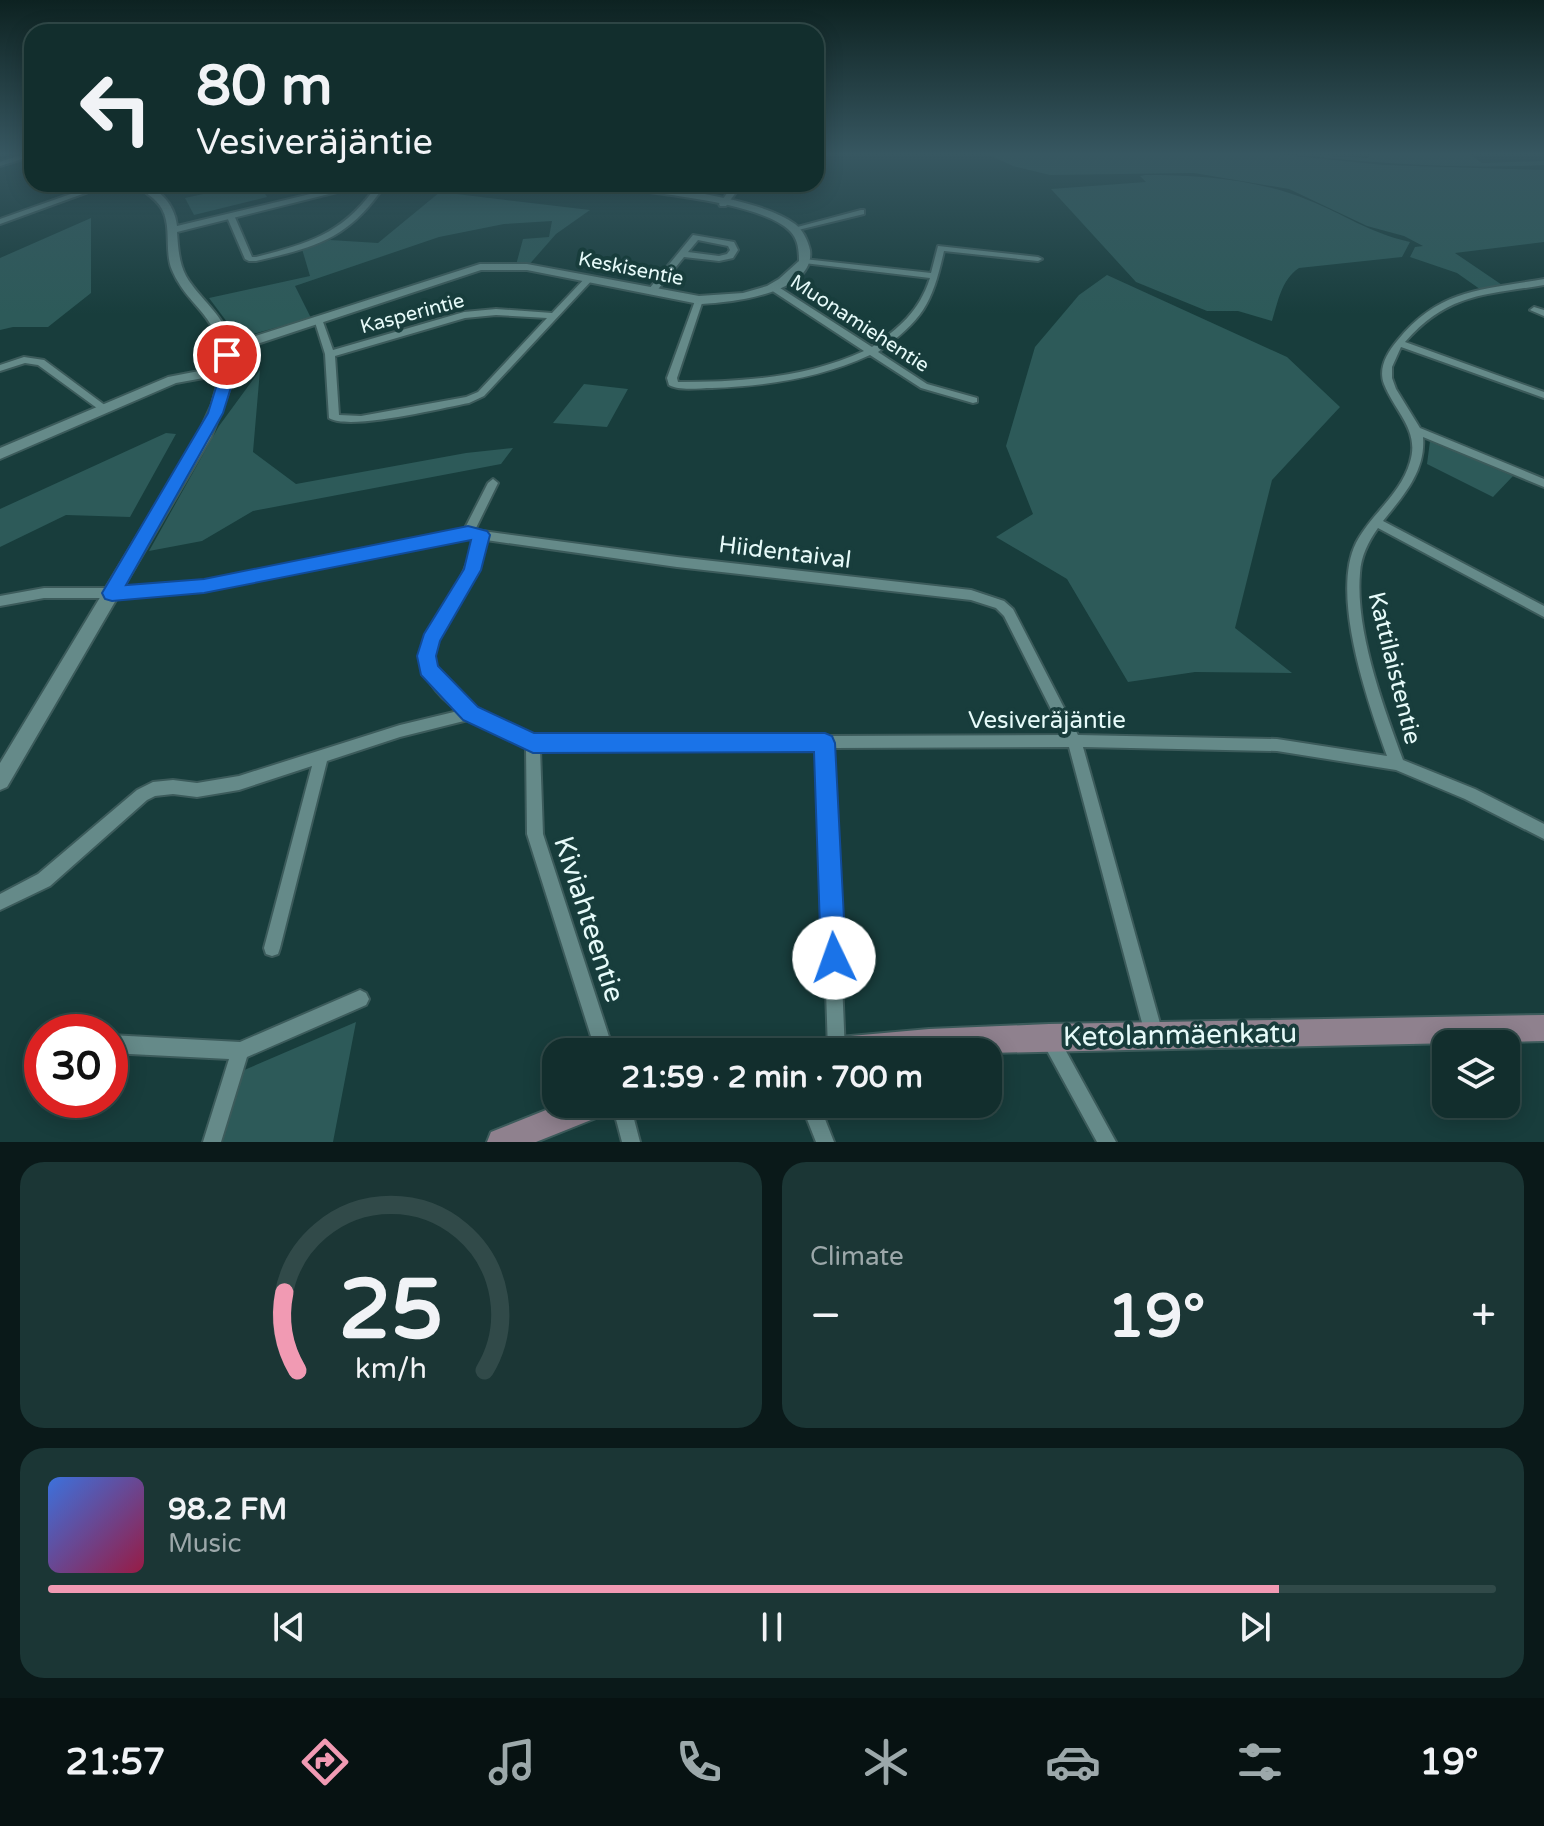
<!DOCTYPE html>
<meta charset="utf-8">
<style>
:root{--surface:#122e2d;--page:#1b3635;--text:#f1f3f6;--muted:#9ca8aa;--line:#314a49;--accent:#f19ab3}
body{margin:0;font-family:"Varela Round",sans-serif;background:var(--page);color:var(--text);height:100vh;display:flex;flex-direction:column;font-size:30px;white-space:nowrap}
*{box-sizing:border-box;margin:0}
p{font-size:26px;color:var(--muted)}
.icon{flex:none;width:44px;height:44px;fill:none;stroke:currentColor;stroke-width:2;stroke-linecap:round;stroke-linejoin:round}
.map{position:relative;height:1142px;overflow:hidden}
.side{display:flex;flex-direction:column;gap:20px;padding:20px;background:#0a1919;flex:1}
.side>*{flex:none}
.guide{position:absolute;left:24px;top:24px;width:800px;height:168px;border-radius:24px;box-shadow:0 4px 20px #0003,0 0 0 2px var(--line);background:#122e2d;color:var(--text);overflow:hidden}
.buttons{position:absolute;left:1432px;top:1030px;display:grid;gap:16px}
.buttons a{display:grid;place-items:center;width:88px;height:88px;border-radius:16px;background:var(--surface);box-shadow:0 4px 20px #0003,0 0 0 2px var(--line);font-size:40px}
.speed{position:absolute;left:24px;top:1014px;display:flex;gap:16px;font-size:40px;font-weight:700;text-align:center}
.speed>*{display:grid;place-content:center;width:104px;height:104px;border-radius:50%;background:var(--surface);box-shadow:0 4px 20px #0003,0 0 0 2px var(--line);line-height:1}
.speed .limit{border:12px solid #d22;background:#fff;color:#111}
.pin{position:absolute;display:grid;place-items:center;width:68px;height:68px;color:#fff;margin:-34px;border:4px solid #fff;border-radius:50%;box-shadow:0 2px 8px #0007}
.me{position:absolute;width:88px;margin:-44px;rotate:357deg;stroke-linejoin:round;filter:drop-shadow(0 0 6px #0008)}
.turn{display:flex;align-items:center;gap:28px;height:168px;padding:0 40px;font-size:36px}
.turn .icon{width:104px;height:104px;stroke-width:2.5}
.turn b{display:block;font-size:56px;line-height:68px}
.big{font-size:60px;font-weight:700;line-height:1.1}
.side .card{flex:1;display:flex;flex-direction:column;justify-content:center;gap:12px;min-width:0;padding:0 28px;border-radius:24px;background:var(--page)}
.side .dial{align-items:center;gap:0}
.dial svg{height:208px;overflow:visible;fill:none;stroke:var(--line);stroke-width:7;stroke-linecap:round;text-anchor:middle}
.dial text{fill:var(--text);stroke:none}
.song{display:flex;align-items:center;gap:24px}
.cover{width:96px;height:96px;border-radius:12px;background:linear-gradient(135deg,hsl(220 70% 55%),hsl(340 70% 35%))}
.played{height:8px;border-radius:4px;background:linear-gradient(90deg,var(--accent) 85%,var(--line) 85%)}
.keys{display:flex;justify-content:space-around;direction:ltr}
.heat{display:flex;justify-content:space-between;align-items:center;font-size:44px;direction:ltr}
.side .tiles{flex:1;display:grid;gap:20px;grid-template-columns:1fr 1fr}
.card:last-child{grid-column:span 2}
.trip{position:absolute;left:542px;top:1038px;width:460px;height:80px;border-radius:24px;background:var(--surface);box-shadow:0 4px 20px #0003,0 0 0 2px var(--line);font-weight:700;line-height:80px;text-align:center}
.dock{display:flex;height:128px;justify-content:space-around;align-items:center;background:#071212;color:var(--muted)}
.dock .icon{width:56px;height:56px}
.dock .active{color:var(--accent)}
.dock b{font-size:36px;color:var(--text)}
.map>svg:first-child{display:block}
.green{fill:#2d5a59}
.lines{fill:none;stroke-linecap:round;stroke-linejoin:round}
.minor-casing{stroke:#3c5b5b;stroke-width:4}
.tertiary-casing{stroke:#3c5b5b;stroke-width:4}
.secondary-casing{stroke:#3c5b5b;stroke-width:4}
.minor{fill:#658a89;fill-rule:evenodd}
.tertiary{fill:#658a89;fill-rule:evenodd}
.secondary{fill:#8f818e;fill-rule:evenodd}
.route{fill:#1a73e8;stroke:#114b97;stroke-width:2}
.labels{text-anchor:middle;stroke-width:8;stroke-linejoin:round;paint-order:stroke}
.far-street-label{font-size:20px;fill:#e6faf9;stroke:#183d3c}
.street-label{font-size:24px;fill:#e6faf9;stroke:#183d3c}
.near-street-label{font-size:28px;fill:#e6faf9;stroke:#183d3c}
</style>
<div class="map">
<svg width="1544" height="1142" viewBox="0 0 1544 1142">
<rect width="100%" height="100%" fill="#183d3c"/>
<path class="green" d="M 987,154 L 1275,154 L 1384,165 L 1544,170 L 1544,242 L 1455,253 L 1508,289 L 1484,292 L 1457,273 L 1410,257 L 1415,247 L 1423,246 L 1404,236 L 1367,226 L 1289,189 L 1194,173 L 1050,175 L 1013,166 Z
M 1293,154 L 1368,158 L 1370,154 L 1469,154 L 1482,163 L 1544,161 L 1544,165 C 1461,169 1375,164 1293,154 Z
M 1145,175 C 1199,175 1257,179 1308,200 C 1346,215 1367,232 1410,242 L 1402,257 L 1299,268 C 1281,280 1278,302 1272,321 L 1238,311 L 1207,311 L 1136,282 L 1051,189 L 1146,182 L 1140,176 Z
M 249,184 L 259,184 L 267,197 L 194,215 L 185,198 Z
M 440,192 L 590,210 L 556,234 L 527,267 L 516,265 L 523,239 L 549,237 L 552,221 L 504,224 L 439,237 L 295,286 L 311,318 L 239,338 L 209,298 L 310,276 L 302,249 L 330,240 L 378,243 Z
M 91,218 L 91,293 L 48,327 L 13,327 L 0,330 L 0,258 Z
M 1107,275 L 1287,357 L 1340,407 L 1272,480 L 1235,628 L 1292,673 L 1195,672 L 1128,682 L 1067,579 L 996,537 L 1033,514 L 1006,446 L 1035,347 L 1079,295 Z
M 260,370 L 253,452 L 296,484 L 466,453 L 513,448 L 501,464 L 253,511 L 202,541 L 149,551 L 219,426 Z
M 584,384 L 628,389 L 607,427 L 553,423 Z
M 166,433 L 176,434 L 130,517 L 66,515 L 0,547 L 0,509 Z
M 1430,441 L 1513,476 L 1493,497 L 1427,464 Z
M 356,1022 L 333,1142 L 221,1142 L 242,1071 Z"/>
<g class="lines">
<defs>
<path id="minor" d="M 23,154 L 32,156 L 0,166 L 0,162 Z
M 99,184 L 110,184 L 0,224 L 0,219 Z
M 370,184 L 378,184 L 380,192 C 345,241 311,248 256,261 L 249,261 L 245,259 L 227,217 L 234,215 L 252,257 L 256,257 C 306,244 340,235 372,192 Z
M 734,184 L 742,184 L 726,206 L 720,206 L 719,204 Z
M 861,210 L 864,210 L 864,214 L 794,231 L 790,229 Z
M 693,235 L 734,242 L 738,250 L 733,258 L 719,261 L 684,257 L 655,293 L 649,293 L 649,289 ZM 698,240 L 728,246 L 730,250 L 727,254 L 719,256 L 688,252 Z
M 938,246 L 1038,257 L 1042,259 L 1038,261 L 944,251 C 932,304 923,320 878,352 L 927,384 L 977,398 L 977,402 L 973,403 L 921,388 L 870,355 C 820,378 767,386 712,388 C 699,388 679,391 669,385 L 667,378 L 696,298 L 703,300 L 677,378 L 678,382 C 742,382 805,378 864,351 L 771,290 L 771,286 L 777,286 L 872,347 C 899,328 919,312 930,278 L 804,263 L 800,261 L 804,259 L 931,273 Z
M 587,276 L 594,278 L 484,396 L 469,403 C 442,408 349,431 329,418 L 325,354 L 314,319 L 315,317 L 321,317 L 322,319 L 333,350 L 464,312 L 496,309 L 552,313 ZM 496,315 L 547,318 L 478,392 L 466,397 L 361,416 L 339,415 L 335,356 L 465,318 Z
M 1544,279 L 1544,285 C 1485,295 1448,293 1405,342 L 1544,392 L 1544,398 L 1401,347 L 1392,367 L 1392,378 L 1396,389 L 1420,428 L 1544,479 L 1544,487 L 1423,437 C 1426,471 1403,496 1383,521 L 1544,606 L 1544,617 L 1378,528 C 1368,542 1361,556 1360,573 C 1355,630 1383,706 1403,760 L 1475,789 L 1544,824 L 1544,839 L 1465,799 L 1396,770 L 1277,751 L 1083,747 L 1163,1034 L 1160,1040 L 1154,1043 L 1148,1040 L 1145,1034 L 1069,747 L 832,748 L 845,1052 L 829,1052 L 828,1050 L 818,748 L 540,749 L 543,834 L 614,1052 L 596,1052 L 527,834 L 526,747 L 472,719 L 400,737 L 327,761 L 280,948 L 278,954 L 272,956 L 266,954 L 264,948 L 312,766 L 239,790 L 197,797 L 173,794 L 155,796 L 147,800 L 50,886 L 0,910 L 0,894 L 38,874 L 137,790 L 153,782 L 173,780 L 197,783 L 239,776 L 400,725 L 458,711 C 394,663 430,632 460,579 C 467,566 471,552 474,538 L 468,537 L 204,591 L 112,598 L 44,598 L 0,606 L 0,596 L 44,588 L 112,588 L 204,581 L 464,530 L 488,483 L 493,479 L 498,483 L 475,530 L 677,557 L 971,590 L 1004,601 L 1013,609 L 1078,735 L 1277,739 L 1387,756 C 1368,703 1330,595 1356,543 C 1371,514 1401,494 1410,462 C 1420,430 1395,412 1384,384 C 1378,368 1387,353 1397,341 C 1440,288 1483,290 1544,279 ZM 486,540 L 677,567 L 971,600 L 996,608 L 1004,616 L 1064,735 L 534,737 C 505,724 437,696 434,659 C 433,645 442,630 448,618 C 463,592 479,569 486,540 Z
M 1534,307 L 1544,310 L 1544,316 L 1530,310 Z
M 24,357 L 44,360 L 110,409 L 105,412 L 101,411 L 38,365 L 25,363 L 0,371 L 0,365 Z
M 360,990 L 366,993 L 369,999 L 366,1005 L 247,1057 L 221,1142 L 203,1142 L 229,1059 L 110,1053 L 110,1035 L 240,1042 Z
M 1050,1030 L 1056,1033 L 1116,1142 L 1097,1142 L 1044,1045 L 1041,1039 L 1044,1033 Z
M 612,1104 L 630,1104 L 640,1142 L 622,1142 Z
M 801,1104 L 819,1104 L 834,1142 L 816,1142 Z"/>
<path id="tertiary" d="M 135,184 C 157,184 175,204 177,226 L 352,184 L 369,184 L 177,232 C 178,247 179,263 186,276 C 200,300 225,315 231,344 L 480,264 L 527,264 L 699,296 L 743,293 L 767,286 L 779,279 L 799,261 C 799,250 798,239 790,231 C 762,202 652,193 610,187 L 605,184 C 651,184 759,197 795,224 C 803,230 808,241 810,250 C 816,294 728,303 699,304 L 527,270 L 481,270 L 233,352 L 230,388 L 211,437 L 7,787 L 0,790 L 0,763 L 197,437 L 212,404 L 220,375 L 176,383 L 0,459 L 0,448 L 168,377 L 220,367 C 222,314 189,310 172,270 C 164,251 172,227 162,209 C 156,198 144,192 135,184 Z"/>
<path id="secondary" d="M 1544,1015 L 1544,1041 L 988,1053 L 804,1052 L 808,1043 L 817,1039 L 929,1029 L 1049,1024 Z
M 561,1104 L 610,1104 L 606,1114 L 536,1142 L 487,1142 L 491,1132 Z"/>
</defs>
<use href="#minor" class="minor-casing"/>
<use href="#tertiary" class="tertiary-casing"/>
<use href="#secondary" class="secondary-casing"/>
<use href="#minor" class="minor"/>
<use href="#tertiary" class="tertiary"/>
<use href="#secondary" class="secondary"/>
</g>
<linearGradient id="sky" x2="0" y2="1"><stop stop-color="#0d2221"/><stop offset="0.49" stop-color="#375761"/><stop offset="1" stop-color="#375761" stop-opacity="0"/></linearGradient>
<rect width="1544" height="314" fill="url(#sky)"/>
<path class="route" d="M 227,351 L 234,355 L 232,384 L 223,413 L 126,585 L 204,579 L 468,526 L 487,531 L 490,535 L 481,570 L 440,641 L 436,656 L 438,666 L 478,707 L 534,733 L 825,733 L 832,736 L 835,743 L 846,958 L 843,967 L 834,971 L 825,967 L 821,958 L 814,752 L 533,753 L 463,720 L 421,675 L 417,656 L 424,634 L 464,569 L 471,540 L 204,593 L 112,601 L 105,599 L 102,593 L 105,588 L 208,413 L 217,384 L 219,355 Z"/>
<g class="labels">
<g class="far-street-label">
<text transform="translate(631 268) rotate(11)" y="7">Keskisentie</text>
<text transform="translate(412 313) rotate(-15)" y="7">Kasperintie</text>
<text transform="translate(860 323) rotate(33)" y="7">Muonamiehentie</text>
</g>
<g class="street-label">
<text transform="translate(785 552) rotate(7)" y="8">Hiidentaival</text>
<text transform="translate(1395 668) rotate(76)" y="8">Kattilaistentie</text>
<text x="1047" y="728">Vesiveräjäntie</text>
</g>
<g class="near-street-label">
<text transform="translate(590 919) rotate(72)" y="10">Kiviahteentie</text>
<text transform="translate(1180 1034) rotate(-1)" y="10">Ketolanmäenkatu</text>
</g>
</g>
</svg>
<div class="buttons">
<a><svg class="icon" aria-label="layers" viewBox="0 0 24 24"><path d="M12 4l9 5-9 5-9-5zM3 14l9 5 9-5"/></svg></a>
</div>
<div class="speed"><div class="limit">30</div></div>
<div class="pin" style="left:227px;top:355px;background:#d93025"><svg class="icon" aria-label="arrive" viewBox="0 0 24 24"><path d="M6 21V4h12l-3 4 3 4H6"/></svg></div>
<svg class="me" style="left:834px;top:958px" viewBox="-20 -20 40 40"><circle r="19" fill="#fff"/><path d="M0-13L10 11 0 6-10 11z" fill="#1a73e8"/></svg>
<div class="trip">21:59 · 2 min · 700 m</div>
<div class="guide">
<div class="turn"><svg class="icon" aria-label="left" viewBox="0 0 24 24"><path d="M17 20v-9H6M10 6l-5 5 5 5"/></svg><div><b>80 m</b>Vesiveräjäntie</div></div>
</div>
</div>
<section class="side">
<div class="tiles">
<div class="card dial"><svg viewBox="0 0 100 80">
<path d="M14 69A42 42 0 1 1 86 69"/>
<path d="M14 69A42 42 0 0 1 9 39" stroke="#f19ab3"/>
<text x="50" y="56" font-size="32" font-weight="700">25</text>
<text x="50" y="72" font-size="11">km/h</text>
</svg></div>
<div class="card"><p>Climate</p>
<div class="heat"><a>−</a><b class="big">19°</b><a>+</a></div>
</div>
<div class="card">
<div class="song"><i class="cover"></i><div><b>98.2 FM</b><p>Music</p></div></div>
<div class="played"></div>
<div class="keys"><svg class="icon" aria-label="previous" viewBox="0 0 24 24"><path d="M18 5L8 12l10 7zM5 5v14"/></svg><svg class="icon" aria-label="pause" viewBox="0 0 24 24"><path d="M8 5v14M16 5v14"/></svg><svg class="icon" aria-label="next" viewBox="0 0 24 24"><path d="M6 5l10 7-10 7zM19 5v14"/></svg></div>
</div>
</div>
</section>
<nav class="dock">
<b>21:57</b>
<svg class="icon active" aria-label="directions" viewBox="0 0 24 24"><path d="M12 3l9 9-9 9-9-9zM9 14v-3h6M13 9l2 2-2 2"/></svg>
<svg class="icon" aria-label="music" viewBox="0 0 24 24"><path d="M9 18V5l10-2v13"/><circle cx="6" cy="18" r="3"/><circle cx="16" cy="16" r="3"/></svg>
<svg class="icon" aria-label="phone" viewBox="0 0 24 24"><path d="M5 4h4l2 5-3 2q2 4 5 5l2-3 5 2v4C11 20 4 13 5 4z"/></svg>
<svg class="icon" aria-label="climate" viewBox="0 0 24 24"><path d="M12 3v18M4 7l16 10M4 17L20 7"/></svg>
<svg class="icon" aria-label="car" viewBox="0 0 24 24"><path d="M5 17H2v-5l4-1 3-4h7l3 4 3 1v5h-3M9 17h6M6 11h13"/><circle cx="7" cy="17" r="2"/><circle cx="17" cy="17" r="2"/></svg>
<svg class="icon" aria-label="filters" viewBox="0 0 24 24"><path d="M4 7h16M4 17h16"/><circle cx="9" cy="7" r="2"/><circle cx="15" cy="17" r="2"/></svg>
<b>19°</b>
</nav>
